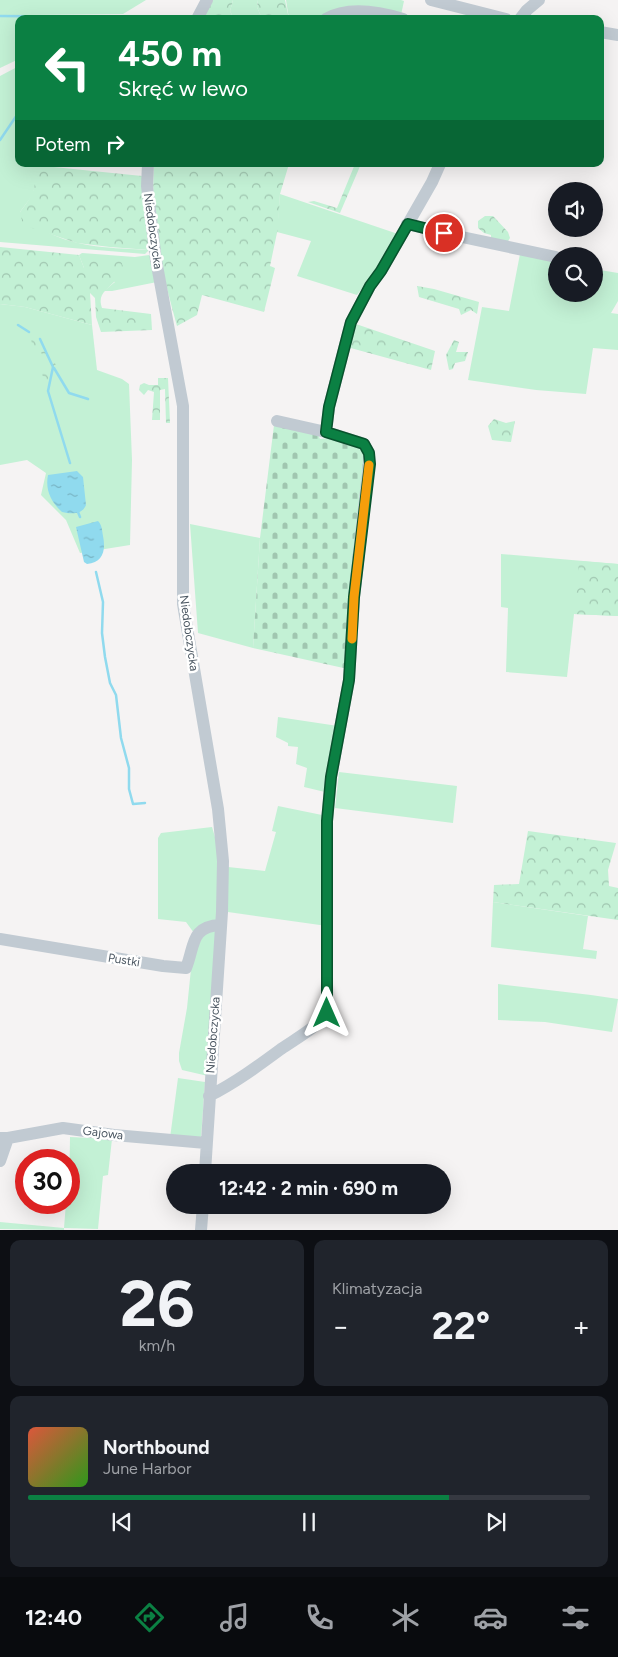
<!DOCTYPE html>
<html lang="pl">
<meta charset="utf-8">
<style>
:root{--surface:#171b24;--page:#20242c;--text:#f1f3f6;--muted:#9ea1a6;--line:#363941;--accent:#0b8043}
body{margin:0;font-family:Figtree,sans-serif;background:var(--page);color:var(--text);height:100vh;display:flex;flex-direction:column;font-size:19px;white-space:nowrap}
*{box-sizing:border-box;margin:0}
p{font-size:16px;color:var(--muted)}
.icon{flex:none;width:28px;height:28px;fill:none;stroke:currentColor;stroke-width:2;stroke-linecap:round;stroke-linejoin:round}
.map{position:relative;height:1230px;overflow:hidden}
.details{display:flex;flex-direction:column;gap:10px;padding:10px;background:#0d0f14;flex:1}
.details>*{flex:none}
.hud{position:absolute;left:15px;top:15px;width:589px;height:152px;border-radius:10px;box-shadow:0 5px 20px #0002;background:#0b8043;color:#fff;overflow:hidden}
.fabs{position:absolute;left:548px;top:182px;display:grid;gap:10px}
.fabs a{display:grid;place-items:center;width:55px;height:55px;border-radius:50%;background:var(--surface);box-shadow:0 5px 20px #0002;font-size:25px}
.speed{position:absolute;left:15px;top:1149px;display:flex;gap:10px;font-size:25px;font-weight:700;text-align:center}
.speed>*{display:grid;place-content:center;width:65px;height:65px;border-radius:50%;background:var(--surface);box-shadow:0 5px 20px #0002;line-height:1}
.speed .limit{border:8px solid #d22;background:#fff;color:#111}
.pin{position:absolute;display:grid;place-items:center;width:42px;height:42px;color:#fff;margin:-21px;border:2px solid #fff;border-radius:50%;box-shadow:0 1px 5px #0007}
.me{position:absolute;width:55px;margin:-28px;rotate:0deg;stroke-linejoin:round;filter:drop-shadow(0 0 4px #0008)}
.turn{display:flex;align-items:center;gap:18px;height:105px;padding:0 20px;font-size:22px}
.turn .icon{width:65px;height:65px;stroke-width:2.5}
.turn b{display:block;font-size:35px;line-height:42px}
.then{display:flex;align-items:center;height:48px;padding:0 20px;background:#0003;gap:10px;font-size:19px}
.big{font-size:38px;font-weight:700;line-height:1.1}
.details .tile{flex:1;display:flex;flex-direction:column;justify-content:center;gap:8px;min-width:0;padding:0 18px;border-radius:10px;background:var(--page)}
.details .dial{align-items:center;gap:0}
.dial b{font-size:65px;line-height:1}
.song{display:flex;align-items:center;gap:15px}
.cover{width:60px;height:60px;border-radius:8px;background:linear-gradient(135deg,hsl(10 70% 55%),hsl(110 70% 35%))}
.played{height:5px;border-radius:2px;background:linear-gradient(90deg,var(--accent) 75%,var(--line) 75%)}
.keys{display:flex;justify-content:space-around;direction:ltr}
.heat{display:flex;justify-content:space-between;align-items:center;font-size:28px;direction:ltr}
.details .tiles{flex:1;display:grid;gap:10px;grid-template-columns:1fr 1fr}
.tile:last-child{grid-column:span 2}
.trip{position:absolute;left:166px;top:1164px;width:285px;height:50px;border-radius:25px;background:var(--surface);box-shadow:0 5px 20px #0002;font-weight:700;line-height:50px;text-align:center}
.menu{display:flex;height:80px;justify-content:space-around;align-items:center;background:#090b0e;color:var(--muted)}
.menu .icon{width:35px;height:35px}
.menu .on{color:var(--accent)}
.menu b{font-size:22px;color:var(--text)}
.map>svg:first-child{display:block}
.green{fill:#c3f1d5}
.forest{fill:url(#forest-crowns)}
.cemetery{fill:url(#cemetery-stones)}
.water{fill:url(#water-ripples)}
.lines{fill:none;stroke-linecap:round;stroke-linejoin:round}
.stream{stroke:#90daee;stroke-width:2.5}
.minor{stroke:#c1cad2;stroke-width:12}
.route-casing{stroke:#07532c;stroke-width:12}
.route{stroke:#0b8043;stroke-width:9}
.slow{stroke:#f59e0b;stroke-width:9}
.labels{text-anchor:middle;stroke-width:5;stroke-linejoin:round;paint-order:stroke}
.street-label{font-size:12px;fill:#4a5661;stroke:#fff}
</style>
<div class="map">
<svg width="618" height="1230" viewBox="0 0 618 1230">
<defs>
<pattern id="forest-crowns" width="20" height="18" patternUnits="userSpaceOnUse" patternTransform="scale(1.25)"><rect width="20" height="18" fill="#c3f1d5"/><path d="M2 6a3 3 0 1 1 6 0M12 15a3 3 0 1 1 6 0" fill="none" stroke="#a0c6b0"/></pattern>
<pattern id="cemetery-stones" width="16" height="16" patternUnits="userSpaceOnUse" patternTransform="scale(1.25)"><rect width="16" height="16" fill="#c3f1d5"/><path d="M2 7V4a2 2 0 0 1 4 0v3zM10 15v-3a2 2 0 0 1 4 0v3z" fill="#a0c6b0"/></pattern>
<pattern id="water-ripples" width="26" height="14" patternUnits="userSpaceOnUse" patternTransform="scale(1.25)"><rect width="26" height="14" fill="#90daee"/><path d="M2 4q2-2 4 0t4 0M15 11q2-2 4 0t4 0" fill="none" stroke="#78b4c4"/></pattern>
</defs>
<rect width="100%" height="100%" fill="#f5f3f3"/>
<path class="green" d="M 0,0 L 146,0 L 123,14 L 30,15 L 32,19 L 19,19 L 19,59 L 0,68 Z
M 233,0 L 258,0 L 257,7 L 262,19 L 234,19 L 230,11 Z
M 286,0 L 401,0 L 404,1 L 401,15 L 289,19 Z
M 19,66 L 19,164 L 35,164 L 37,180 L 32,196 L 20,212 C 28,218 36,227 45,231 C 77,248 114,248 149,250 L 145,254 L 0,242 L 0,76 Z
M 280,194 L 398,234 L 385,259 L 357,295 L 297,276 L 311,241 L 277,232 Z
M 82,253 L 135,257 L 149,255 L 151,257 L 157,282 L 112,291 L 104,291 L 115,282 L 84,268 L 79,255 Z
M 520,254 L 556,261 L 556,294 L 594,294 L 594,269 L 618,273 L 618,301 L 611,313 L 618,314 L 618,350 L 593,348 L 586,394 L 536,390 L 468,380 L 482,307 L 509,311 Z
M 0,304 L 25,307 L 92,325 L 97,370 L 122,379 L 129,384 L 132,460 L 130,545 L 80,553 L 66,520 L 41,495 L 46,473 L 27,460 L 0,465 Z
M 190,524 L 260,538 L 253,648 L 198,633 Z
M 501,554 L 618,564 L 618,616 L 574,614 L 567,677 L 506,672 L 508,608 L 501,607 Z
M 278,717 L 338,726 L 325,792 L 304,787 L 307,768 L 296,764 L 298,747 L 288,746 L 288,743 L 276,737 Z
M 339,772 L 457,786 L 453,823 L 335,808 Z
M 278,806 L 322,815 L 327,926 L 228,912 L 228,867 L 265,871 L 276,832 L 272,831 Z
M 212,827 L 218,847 L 218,921 L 194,933 L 186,922 L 158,919 L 158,838 L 161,833 Z
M 493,902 L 588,916 L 583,949 L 597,951 L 596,959 L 491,947 Z
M 216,930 L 208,1076 L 182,1070 L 179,1061 L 179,1053 L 187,1008 L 191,969 L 195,952 L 205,932 Z
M 498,984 L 591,995 L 618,999 L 612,1032 L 545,1022 L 498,1020 Z
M 178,1078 L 205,1082 L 201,1138 L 170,1138 Z
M 70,1137 L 112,1139 L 108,1175 L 103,1176 L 98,1229 L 64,1228 L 64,1230 L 0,1229 L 0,1222 L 64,1228 L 66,1203 L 69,1202 Z"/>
<path class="forest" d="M 212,0 L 233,0 L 230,11 L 234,19 L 202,19 Z
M 258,0 L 285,0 L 289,19 L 262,19 L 257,7 Z
M 154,164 L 289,164 L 280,194 L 278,228 L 270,266 L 275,268 L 264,312 L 202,295 L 197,315 L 177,326 C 162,273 150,219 154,164 Z
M 355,164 L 361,164 L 340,213 L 308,202 L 314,201 L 337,208 Z
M 34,165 L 142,176 L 149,250 L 110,247 L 77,243 L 23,225 L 20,212 C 33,195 38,187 34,165 Z
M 485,216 L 493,216 L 508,232 L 510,238 L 506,244 L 491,239 L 491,235 L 484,233 L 478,228 L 478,221 Z
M 0,247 L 79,255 L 84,268 L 89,256 L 121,260 L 123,267 C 121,272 119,277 115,281 C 107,290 97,294 102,308 L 151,314 L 152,330 L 101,332 L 96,317 L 95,298 L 90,293 L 92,325 L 25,307 L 0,304 Z
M 417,286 L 434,289 L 479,302 L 477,314 L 471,310 L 461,315 L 459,309 L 419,297 Z
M 353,323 L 435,351 L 431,370 L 347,347 Z
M 38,335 L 42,338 L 60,373 L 52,382 L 46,383 C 41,374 39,366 43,356 L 39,349 L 32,345 L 31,338 Z
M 454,340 L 459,342 L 456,352 L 468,352 L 465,361 L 455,363 L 453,369 L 449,370 L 446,355 Z
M 158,378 L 168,378 L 170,423 L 166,423 L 165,389 L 160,390 L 160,420 L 152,420 L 154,392 L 148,390 L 144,395 L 139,390 L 140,385 L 144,383 L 149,385 L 158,385 Z
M 494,419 L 506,423 L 515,421 L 511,442 L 492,440 L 488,426 Z
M 579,561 L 618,564 L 618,616 L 574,614 Z
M 528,831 L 616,843 L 608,870 L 609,886 L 618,888 L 618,920 L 493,902 L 494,885 L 519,884 Z"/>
<path class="cemetery" d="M 274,425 L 318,434 L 320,439 L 330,438 L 363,449 L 367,459 L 348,669 L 253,648 L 260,538 Z"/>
<path class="water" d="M 77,471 L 83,477 L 86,505 C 82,515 71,514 62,512 C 51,502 45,490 48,475 Z
M 98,521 C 102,525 102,530 103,536 C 106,550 103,563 87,564 L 84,562 L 76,527 Z"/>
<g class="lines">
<path class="stream" d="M 0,16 L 118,17
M 0,140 L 19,112
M 18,325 L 29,332
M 40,339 L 53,367 L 48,391 L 70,463
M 54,368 L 69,393 L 88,399
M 78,512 L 80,517
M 96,572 L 103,602 L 102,633 L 105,657 L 110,683 L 116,695 L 121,738 L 129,768 L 129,789 L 133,804 L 145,803"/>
<path class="minor" d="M 431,0 L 506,19
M 197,19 L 207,0
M 326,19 C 348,6 380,12 403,19
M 520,19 L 527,10 L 539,0
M 600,32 L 618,35
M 148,164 L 147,186 L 156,260 L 183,406 L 183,604 L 218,809 L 223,861 L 222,912 L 205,1172
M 407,224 L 462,237 L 556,257
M 326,432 L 329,407 L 351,322 L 370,286 L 381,271 L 432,182 L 440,164
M 0,939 L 163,966 L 186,968 C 195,946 190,926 221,925
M 209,1096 C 235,1083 258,1066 281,1049 C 297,1038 316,1028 327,1013 L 327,821 L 331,777 L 349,680 L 354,597 L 369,464 L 369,453 L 364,444 L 326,432 L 277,421
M 0,1138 L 8,1138 L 63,1128 L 114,1135 L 206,1143
M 0,1161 L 8,1138
M 201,1230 L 203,1205"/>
</g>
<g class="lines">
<defs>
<path id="route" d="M 327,1013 L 327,821 L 331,777 L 349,680 L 354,597 L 370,464 L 369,453 L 364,444 L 326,432 L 329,407 L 351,322 L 370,286 L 381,271 L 408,224 L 444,233"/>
</defs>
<use href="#route" class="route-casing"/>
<use href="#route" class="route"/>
<path class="slow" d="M 352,639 L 354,597 L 369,465"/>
</g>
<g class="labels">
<g class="street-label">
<text transform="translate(153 231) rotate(82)" y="4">Niedobczycka</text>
<text transform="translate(189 633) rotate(82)" y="4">Niedobczycka</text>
<text transform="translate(124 960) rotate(9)" y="4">Pustki</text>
<text transform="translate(213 1035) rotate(-86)" y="4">Niedobczycka</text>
<text transform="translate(103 1133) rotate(7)" y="4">Gajowa</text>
</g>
</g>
</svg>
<div class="fabs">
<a><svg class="icon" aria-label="sound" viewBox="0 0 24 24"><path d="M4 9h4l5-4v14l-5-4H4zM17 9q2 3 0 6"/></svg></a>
<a><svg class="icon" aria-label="search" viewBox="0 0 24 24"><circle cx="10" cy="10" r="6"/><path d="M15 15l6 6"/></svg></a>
</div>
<div class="speed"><div class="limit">30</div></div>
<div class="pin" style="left:444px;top:233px;background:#d93025"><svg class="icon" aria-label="arrive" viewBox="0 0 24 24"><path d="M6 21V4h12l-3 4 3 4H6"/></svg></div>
<svg class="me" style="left:327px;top:1013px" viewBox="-20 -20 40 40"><path d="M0-17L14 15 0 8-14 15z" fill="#0b8043" stroke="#fff" stroke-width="4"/></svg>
<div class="trip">12:42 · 2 min · 690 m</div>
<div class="hud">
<div class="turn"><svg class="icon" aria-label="left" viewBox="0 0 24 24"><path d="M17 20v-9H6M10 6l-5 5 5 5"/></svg><div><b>450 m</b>Skręć w lewo</div></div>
<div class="then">Potem<svg class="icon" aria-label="right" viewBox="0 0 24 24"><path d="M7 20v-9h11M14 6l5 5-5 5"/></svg></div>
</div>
</div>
<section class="details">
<div class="tiles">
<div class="tile dial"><b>26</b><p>km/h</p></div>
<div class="tile"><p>Klimatyzacja</p>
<div class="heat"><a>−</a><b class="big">22°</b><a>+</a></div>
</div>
<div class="tile">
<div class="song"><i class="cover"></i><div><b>Northbound</b><p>June Harbor</p></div></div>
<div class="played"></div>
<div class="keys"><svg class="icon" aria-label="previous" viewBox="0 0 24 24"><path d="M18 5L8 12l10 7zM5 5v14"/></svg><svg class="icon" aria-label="pause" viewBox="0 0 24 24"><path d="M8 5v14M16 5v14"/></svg><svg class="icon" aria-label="next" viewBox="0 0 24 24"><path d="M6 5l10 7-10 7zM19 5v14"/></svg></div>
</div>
</div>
</section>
<nav class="menu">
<b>12:40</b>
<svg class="icon on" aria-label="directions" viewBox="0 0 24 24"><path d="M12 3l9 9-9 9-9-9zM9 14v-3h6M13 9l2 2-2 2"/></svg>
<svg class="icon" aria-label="music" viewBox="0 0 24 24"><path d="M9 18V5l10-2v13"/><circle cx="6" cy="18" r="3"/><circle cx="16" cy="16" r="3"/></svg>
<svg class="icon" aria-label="phone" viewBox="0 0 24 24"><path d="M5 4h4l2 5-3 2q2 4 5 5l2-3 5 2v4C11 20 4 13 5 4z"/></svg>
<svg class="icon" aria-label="climate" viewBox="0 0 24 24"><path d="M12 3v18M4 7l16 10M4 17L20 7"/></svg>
<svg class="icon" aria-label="car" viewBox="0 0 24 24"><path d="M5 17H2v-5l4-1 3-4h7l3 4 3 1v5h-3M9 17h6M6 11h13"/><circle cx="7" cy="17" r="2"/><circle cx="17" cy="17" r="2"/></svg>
<svg class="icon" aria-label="filters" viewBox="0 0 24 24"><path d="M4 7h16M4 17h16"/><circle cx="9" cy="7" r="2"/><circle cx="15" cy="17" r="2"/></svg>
</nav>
